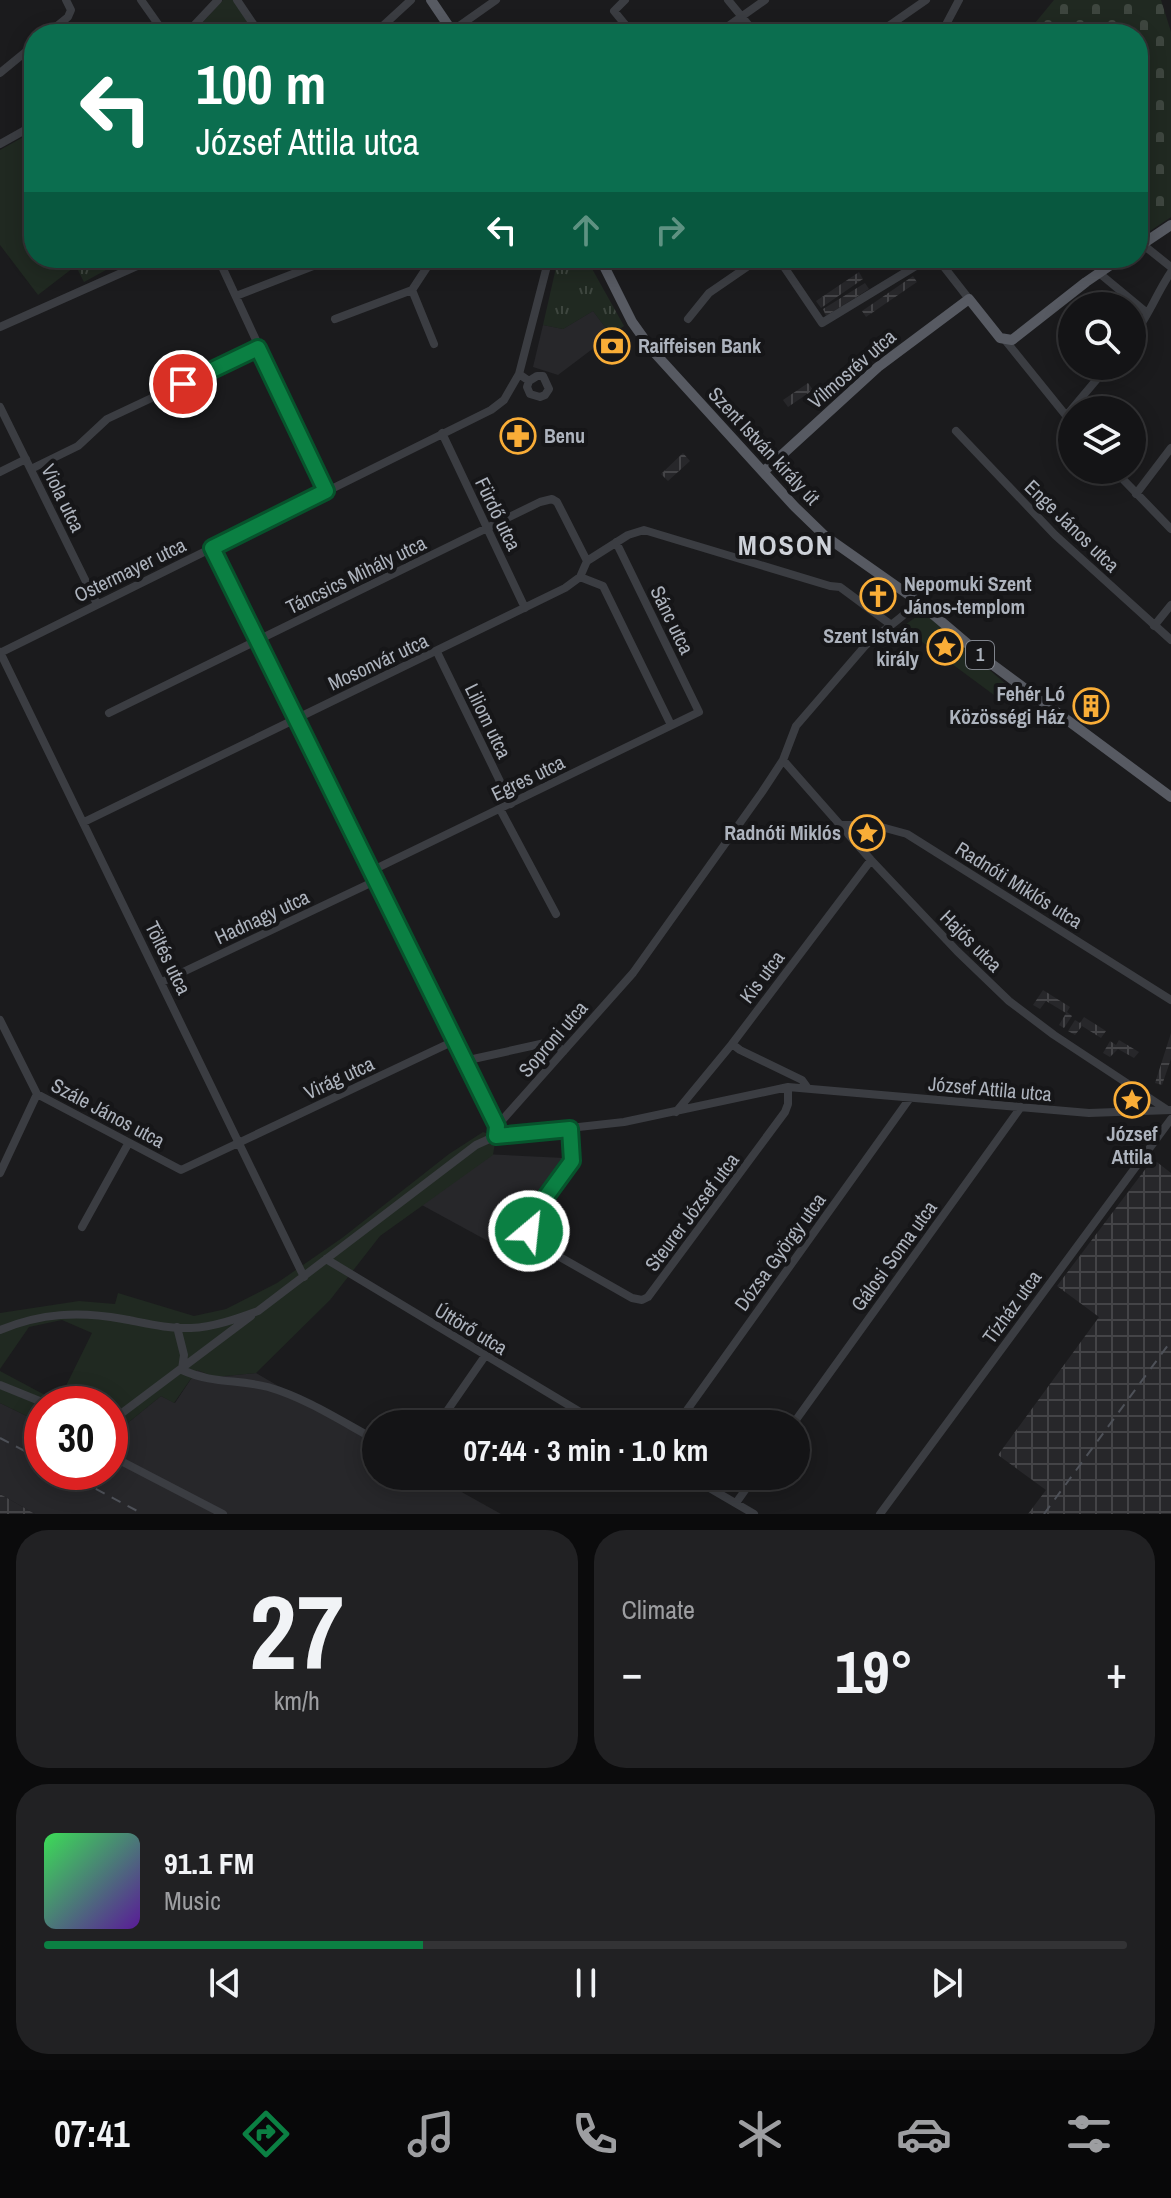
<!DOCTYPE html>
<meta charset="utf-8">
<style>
:root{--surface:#141416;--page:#212123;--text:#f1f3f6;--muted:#9d9ea1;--line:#333335;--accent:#0b8043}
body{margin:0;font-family:"Archivo Narrow",sans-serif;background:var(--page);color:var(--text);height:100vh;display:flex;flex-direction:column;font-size:30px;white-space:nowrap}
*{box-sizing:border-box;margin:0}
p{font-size:26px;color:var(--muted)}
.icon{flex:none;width:44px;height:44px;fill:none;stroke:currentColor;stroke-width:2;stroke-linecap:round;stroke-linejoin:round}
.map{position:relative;height:1514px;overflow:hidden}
.side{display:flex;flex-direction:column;gap:16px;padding:16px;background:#0b0b0c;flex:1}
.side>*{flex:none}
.guide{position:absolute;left:24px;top:24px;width:1124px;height:244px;border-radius:32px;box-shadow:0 4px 20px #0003,0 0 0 2px var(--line);background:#0b6e4f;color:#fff;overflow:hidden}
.tools{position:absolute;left:1058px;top:292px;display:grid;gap:16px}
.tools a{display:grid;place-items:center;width:88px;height:88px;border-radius:50%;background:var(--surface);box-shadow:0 4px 20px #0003,0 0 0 2px var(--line);font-size:40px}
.speed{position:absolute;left:24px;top:1386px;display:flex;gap:16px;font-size:40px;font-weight:700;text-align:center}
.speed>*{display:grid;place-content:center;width:104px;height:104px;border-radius:50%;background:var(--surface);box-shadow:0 4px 20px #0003,0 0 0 2px var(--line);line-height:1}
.speed .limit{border:12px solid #d22;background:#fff;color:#111}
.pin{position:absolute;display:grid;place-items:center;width:68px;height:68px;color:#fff;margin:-34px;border:4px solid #fff;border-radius:50%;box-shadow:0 2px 8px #0007}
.me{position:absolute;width:88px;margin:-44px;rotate:28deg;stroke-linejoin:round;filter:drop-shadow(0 0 6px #0008)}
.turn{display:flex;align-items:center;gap:28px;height:168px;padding:0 40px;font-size:36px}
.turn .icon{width:104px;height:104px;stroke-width:2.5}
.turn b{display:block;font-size:56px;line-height:68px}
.lanes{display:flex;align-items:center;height:76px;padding:0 40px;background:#0003;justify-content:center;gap:40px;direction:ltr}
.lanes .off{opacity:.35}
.big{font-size:60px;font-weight:700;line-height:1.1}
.side .tile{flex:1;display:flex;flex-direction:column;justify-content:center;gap:12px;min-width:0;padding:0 28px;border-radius:32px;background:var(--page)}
.side .dial{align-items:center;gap:0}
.dial b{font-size:104px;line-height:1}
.song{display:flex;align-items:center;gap:24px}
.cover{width:96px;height:96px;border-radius:12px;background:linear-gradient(135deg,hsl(130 70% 55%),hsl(270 70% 35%))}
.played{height:8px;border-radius:4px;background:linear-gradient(90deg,var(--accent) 35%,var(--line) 35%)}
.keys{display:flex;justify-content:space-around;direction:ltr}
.heat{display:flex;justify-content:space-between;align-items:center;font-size:44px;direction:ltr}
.side .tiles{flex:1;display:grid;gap:16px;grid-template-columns:1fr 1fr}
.tile:last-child{grid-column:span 2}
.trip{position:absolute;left:362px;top:1410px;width:448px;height:80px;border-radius:40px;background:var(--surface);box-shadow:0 4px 20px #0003,0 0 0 2px var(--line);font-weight:700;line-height:80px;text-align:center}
.dock{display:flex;height:128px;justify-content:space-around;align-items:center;background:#080809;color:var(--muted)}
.dock .icon{width:56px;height:56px}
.dock .on{color:var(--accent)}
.dock b{font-size:36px;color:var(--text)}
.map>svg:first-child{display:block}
.built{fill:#27272a}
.industrial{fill:url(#industrial-grid)}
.grass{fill:#202921}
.cemetery{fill:url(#cemetery-stones)}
.park{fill:url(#park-tufts)}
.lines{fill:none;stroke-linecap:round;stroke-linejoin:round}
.minor{stroke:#3b3d42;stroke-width:8}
.major{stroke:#575a62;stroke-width:10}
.rail{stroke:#4e5158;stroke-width:2;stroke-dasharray:10 8;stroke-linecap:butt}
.route-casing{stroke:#07532c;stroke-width:20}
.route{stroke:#0b8043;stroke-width:14}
.labels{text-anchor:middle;stroke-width:8;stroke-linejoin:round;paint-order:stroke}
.shield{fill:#161618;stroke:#80848c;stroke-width:2}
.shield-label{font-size:18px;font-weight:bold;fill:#adb3bd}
.poi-label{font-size:20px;font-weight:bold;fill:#adb3bd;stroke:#161618;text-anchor:start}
.street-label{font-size:20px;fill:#adb3bd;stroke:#161618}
.district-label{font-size:28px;font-weight:bold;letter-spacing:2px;fill:#ced2d9;stroke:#161618}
</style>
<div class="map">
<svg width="1171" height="1514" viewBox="0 0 1171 1514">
<defs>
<pattern id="industrial-grid" width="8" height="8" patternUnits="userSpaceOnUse" patternTransform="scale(2)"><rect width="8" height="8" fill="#27272a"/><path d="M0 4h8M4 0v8" fill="none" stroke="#444447"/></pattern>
<pattern id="cemetery-stones" width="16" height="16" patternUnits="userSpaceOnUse" patternTransform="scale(2)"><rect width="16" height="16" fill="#202921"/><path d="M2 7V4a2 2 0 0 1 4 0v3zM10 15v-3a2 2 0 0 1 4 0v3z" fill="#3e463f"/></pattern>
<pattern id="park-tufts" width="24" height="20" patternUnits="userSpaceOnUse" patternTransform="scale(2)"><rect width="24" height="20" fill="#202921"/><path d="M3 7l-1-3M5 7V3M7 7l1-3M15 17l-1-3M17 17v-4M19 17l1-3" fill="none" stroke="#3e463f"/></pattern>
</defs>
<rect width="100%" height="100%" fill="#1b1b1d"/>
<path class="built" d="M 593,311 L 611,335 L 558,375 L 533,367 L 543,325 L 563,329 Z
M 483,1154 L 564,1158 L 497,1246 L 420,1204 Z
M 197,1370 L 215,1377 L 256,1373 L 376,1443 L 376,1476 L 433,1476 L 501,1514 L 35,1514 L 0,1494 L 0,1403 L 31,1418 L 37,1407 L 42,1409 L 42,1472 L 110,1472 L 110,1433 L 114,1434 L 161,1396 L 175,1403 Z"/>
<path class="industrial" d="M 859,272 L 863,279 L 821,308 L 816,301 Z
M 913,276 L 917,282 L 866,317 L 862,311 Z
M 865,283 L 869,289 L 826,316 L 823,309 Z
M 808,383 L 813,390 L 788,407 L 783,400 Z
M 683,453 L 690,461 L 668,481 L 661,474 Z
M 1043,990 L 1070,1007 L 1067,1012 L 1072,1016 L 1064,1028 L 1059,1025 L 1066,1013 L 1046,1001 L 1040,1009 L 1033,1005 Z
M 1084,1017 L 1106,1031 L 1101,1038 L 1082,1026 L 1075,1035 L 1068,1031 L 1075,1020 L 1080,1023 Z
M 1171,1033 L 1171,1059 L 1162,1085 L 1155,1083 Z
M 1119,1040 L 1139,1052 L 1134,1058 L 1118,1049 L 1110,1057 L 1103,1053 L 1110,1041 L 1116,1045 Z
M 1153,1159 L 1171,1173 L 1171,1514 L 1028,1514 L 1046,1490 L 998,1455 L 1099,1317 L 1057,1286 Z
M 0,1494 L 35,1514 L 0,1514 Z"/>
<path class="grass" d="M 223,0 L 234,0 L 256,34 L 192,34 Z
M 34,131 L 34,258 L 86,258 L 38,295 L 0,245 L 0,150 Z
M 923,612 L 1007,685 L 998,698 L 902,627 Z
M 483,1132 L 496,1136 L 493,1155 L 380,1236 L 330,1300 L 256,1373 L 215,1377 L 197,1370 L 174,1403 L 161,1396 L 114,1434 L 110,1433 L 110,1404 L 42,1404 L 42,1409 L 37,1407 L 31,1418 L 0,1403 L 0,1371 L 58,1402 L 92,1333 L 62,1320 L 29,1327 L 0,1369 L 0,1313 L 79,1301 L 115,1304 L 118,1293 L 194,1316 L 226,1309 L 277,1283 L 342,1238 L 449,1154 Z"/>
<path class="cemetery" d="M 1054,0 L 1161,0 L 1171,32 L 1171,217 L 1138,239 L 1138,34 L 1026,34 Z"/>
<path class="park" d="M 88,258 L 111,258 L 115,265 L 84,282 L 76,266 Z
M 586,258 L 624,326 L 611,335 L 593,311 L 563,329 L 543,325 L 558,259 Z"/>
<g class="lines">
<path class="minor" d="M 141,0 L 165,34
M 237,0 L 260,34
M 625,0 L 614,11 L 633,34
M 728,0 L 756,34
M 452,31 L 496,0
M 47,34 L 68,17 L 71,10 L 66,0
M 186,34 L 218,0
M 374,34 L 411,0
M 717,34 L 765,0
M 877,34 L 926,0
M 941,34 L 959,0
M 0,73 L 34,45
M 0,144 L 34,125
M 1142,244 L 1171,267
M 218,258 L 326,491
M 433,258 L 412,290 L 434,344
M 778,258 L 822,323 L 929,258
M 937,258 L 969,299
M 1099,273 L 1146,312
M 236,296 L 334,258
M 335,319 L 412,290
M 688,319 L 709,293 L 760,258
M 0,327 L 155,258
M 1132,337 C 1148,318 1156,294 1171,272
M 1005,340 L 1072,423
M 519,374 L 529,381 L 527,387 L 530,394 L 540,397 L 545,395 L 549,389 L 543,376 L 537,376 L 529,381
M 0,407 L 97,604
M 1066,416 L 1108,366
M 956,431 L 1055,535 L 1171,640
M 442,433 L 525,608
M 31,469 L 78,446 L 107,419 L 258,348
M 1114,470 L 1171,529
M 0,472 L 26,459
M 1136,494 L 1171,448
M 212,548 L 497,1126
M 587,561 L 628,535 L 644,530 L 830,586 L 840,587 L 890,624
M 580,577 L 603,586 L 671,725
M 1154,626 L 1171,605
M 0,652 L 304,1277
M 437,652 L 511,804
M 0,653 L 491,410 L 504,400 L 519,374 L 549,258
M 109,713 L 540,502 L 552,499 L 557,502 L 587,561
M 783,760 L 871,860 L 957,951 L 1009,1001 L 1054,1035 L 1166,1109
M 500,809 L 556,914
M 84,822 L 565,588 L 580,577 L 587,561
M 841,825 L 874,825 L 907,834 L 1171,1000
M 371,871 L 699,712 L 616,542
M 162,982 L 375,881
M 0,1020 L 37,1094 L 181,1170 L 454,1041
M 732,1044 L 740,1050 L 802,1080 L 807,1087
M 464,1061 L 554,1041 L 563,1052
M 676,1112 L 732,1044 L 871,860
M 570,1129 L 572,1161 L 529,1220 L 529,1231 L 537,1244 L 632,1298 L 642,1300 L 648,1297 L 785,1112 L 788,1104 L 788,1087
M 496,1136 L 497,1126 L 633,973 L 762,792 L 783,760 L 796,726 L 865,646 C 882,629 904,620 916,600
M 0,1173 L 37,1094
M 82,1227 L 128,1144
M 326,1259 L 600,1424
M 177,1327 L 184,1355 L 182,1369
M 0,1330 C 41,1313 79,1311 123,1319 C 145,1323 168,1329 191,1328 C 214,1327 236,1319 258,1311 L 476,1145 L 496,1136 L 624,1122 L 788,1087 L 1089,1113 L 1171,1110
M 182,1370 C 213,1384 237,1379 268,1387 C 306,1398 341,1421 376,1440
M 0,1385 L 47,1404
M 110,1422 L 251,1316
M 438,1424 L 485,1356
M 677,1424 L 910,1098
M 793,1424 L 1021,1107
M 110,1448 L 119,1460 L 223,1514
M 689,1476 L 754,1514
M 736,1503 L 755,1476
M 880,1514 L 1171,1119"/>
<path class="major" d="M 431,0 L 454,34
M 1138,247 L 1171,225
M 600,258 L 632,322 L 652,350 L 795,507 L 825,536 L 916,600 L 989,662 L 1171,797
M 763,472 L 878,367 L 969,299 L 1000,338 L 1012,340 L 1086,282 L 1121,258"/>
<path class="rail" d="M 0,1438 L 42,1460
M 64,1472 L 143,1514
M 1044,1514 L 1171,1341"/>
</g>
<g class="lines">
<defs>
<path id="route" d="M 183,384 L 258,348 L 326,491 L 212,548 L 497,1126 L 496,1136 L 570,1129 L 572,1161 L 529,1220 L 529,1231"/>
</defs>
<use href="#route" class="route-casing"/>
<use href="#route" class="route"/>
</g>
<defs>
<symbol id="bank-ring" viewBox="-11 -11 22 22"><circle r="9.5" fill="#161618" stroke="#f9ad37" stroke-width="1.5"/><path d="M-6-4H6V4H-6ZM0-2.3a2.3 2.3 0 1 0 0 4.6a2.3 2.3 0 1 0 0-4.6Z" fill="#f9ad37"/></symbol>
<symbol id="pharmacy-ring" viewBox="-11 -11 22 22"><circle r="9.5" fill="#161618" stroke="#f9ad37" stroke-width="1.5"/><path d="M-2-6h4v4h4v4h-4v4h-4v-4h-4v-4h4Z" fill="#f9ad37"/></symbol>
<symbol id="church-ring" viewBox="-11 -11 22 22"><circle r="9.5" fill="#161618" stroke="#f9ad37" stroke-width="1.5"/><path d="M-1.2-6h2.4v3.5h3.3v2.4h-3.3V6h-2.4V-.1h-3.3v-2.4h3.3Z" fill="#f9ad37"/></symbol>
<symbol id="sight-ring" viewBox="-11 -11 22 22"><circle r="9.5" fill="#161618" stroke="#f9ad37" stroke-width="1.5"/><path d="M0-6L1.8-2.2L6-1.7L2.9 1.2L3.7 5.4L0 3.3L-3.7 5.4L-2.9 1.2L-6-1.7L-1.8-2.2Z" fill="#f9ad37"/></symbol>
<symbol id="building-ring" viewBox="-11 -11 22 22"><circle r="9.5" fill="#161618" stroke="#f9ad37" stroke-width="1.5"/><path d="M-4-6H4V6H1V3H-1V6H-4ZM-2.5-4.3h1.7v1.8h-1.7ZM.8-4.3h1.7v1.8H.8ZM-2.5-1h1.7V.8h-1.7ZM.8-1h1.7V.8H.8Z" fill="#f9ad37"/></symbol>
</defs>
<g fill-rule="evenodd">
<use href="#bank-ring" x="592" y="326" width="40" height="40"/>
<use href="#pharmacy-ring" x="498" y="416" width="40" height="40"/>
<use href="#church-ring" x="858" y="576" width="40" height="40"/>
<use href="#sight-ring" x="925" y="627" width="40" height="40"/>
<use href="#building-ring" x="1071" y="686" width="40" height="40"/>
<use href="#sight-ring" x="847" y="813" width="40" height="40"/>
<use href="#sight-ring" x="1112" y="1080" width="40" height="40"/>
</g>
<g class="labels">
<rect class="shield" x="966" y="641" width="28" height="28" rx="6"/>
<g class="shield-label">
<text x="980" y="661">1</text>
</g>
<g class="poi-label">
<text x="638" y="353">Raiffeisen Bank</text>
<text x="544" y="443">Benu</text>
<text x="904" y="591">Nepomuki Szent<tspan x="904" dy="23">János-templom</tspan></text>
<text x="919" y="643" text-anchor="end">Szent István<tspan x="919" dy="23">király</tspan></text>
<text x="1065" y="701" text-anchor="end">Fehér Ló<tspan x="1065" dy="23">Közösségi Ház</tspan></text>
<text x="841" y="840" text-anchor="end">Radnóti Miklós</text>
<text x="1132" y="1141" text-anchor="middle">József<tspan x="1132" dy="23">Attila</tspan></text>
</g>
<g class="street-label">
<text transform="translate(852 369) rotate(-41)" y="7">Vilmosrév utca</text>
<text transform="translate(764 446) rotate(47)" y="7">Szent István király út</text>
<text transform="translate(63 498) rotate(64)" y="7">Viola utca</text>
<text transform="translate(498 514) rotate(64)" y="7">Fürdő utca</text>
<text transform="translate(1072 526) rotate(44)" y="7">Enge János utca</text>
<text transform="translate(130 570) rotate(-26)" y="7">Ostermayer utca</text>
<text transform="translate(356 575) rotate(-26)" y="7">Táncsics Mihály utca</text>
<text transform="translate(672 620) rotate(64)" y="7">Sánc utca</text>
<text transform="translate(378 662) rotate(-25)" y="7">Mosonvár utca</text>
<text transform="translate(488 721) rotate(64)" y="7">Liliom utca</text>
<text transform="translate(528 778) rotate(-26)" y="7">Egres utca</text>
<text transform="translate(1019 885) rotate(32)" y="7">Radnóti Miklós utca</text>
<text transform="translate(262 917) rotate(-25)" y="7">Hadnagy utca</text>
<text transform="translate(971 941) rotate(45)" y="7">Hajós utca</text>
<text transform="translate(168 958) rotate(64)" y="7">Töltés utca</text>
<text transform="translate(762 977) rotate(-53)" y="7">Kis utca</text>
<text transform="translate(553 1039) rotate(-49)" y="7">Soproni utca</text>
<text transform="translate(339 1078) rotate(-25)" y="7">Virág utca</text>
<text transform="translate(990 1089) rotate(5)" y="7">József Attila utca</text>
<text transform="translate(108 1113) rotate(28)" y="7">Szále János utca</text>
<text transform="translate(692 1212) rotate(-53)" y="7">Steurer József utca</text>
<text transform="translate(780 1252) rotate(-54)" y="7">Dózsa György utca</text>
<text transform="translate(894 1256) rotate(-54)" y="7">Gálosi Soma utca</text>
<text transform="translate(1012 1307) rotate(-54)" y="7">Tízház utca</text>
<text transform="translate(471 1329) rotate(31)" y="7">Úttörő utca</text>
</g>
<g class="district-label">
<text x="786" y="555">MOSON</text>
</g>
</g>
</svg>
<div class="tools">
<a><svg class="icon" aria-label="search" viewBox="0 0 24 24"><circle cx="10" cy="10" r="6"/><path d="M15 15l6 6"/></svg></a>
<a><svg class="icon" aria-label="layers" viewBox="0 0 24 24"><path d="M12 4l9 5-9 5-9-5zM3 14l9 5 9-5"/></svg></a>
</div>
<div class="speed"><div class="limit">30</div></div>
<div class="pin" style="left:183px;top:384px;background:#d93025"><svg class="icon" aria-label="arrive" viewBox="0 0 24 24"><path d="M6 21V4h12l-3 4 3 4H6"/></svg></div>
<svg class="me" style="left:529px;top:1231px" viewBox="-20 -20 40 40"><circle r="17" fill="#0b8043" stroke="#fff" stroke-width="3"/><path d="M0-11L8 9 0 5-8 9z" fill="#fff"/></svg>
<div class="trip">07:44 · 3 min · 1.0 km</div>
<div class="guide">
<div class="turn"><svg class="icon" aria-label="left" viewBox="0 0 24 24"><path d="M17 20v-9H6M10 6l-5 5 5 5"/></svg><div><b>100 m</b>József Attila utca</div></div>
<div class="lanes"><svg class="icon" aria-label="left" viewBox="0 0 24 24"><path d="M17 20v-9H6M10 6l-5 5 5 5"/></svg><svg class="icon off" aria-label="ahead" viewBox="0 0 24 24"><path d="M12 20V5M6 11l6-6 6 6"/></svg><svg class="icon off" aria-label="right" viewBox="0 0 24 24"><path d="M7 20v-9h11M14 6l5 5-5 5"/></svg></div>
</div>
</div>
<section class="side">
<div class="tiles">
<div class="tile dial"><b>27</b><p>km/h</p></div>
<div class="tile"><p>Climate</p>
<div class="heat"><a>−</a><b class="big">19°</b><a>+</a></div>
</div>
<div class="tile">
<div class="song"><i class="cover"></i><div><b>91.1 FM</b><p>Music</p></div></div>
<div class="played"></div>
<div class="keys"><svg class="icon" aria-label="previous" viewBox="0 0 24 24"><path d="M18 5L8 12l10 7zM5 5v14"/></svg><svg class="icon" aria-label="pause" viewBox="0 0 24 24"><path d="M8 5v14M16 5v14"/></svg><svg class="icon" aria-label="next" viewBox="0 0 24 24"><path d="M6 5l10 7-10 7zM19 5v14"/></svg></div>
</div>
</div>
</section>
<nav class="dock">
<b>07:41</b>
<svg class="icon on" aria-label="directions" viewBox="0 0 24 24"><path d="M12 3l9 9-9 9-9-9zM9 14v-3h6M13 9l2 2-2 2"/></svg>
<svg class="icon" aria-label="music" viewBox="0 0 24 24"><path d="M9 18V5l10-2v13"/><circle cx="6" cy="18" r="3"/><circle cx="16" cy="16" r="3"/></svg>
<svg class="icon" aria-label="phone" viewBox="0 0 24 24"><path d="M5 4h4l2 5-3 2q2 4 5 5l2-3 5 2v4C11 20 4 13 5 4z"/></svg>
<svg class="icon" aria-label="climate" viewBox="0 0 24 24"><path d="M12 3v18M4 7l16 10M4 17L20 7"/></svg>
<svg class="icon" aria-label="car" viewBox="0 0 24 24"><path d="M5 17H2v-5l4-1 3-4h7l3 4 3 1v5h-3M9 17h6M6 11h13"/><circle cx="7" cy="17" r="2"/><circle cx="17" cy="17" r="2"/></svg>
<svg class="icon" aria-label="filters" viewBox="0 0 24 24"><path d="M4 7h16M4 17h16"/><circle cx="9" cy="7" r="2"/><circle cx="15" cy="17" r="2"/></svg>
</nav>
